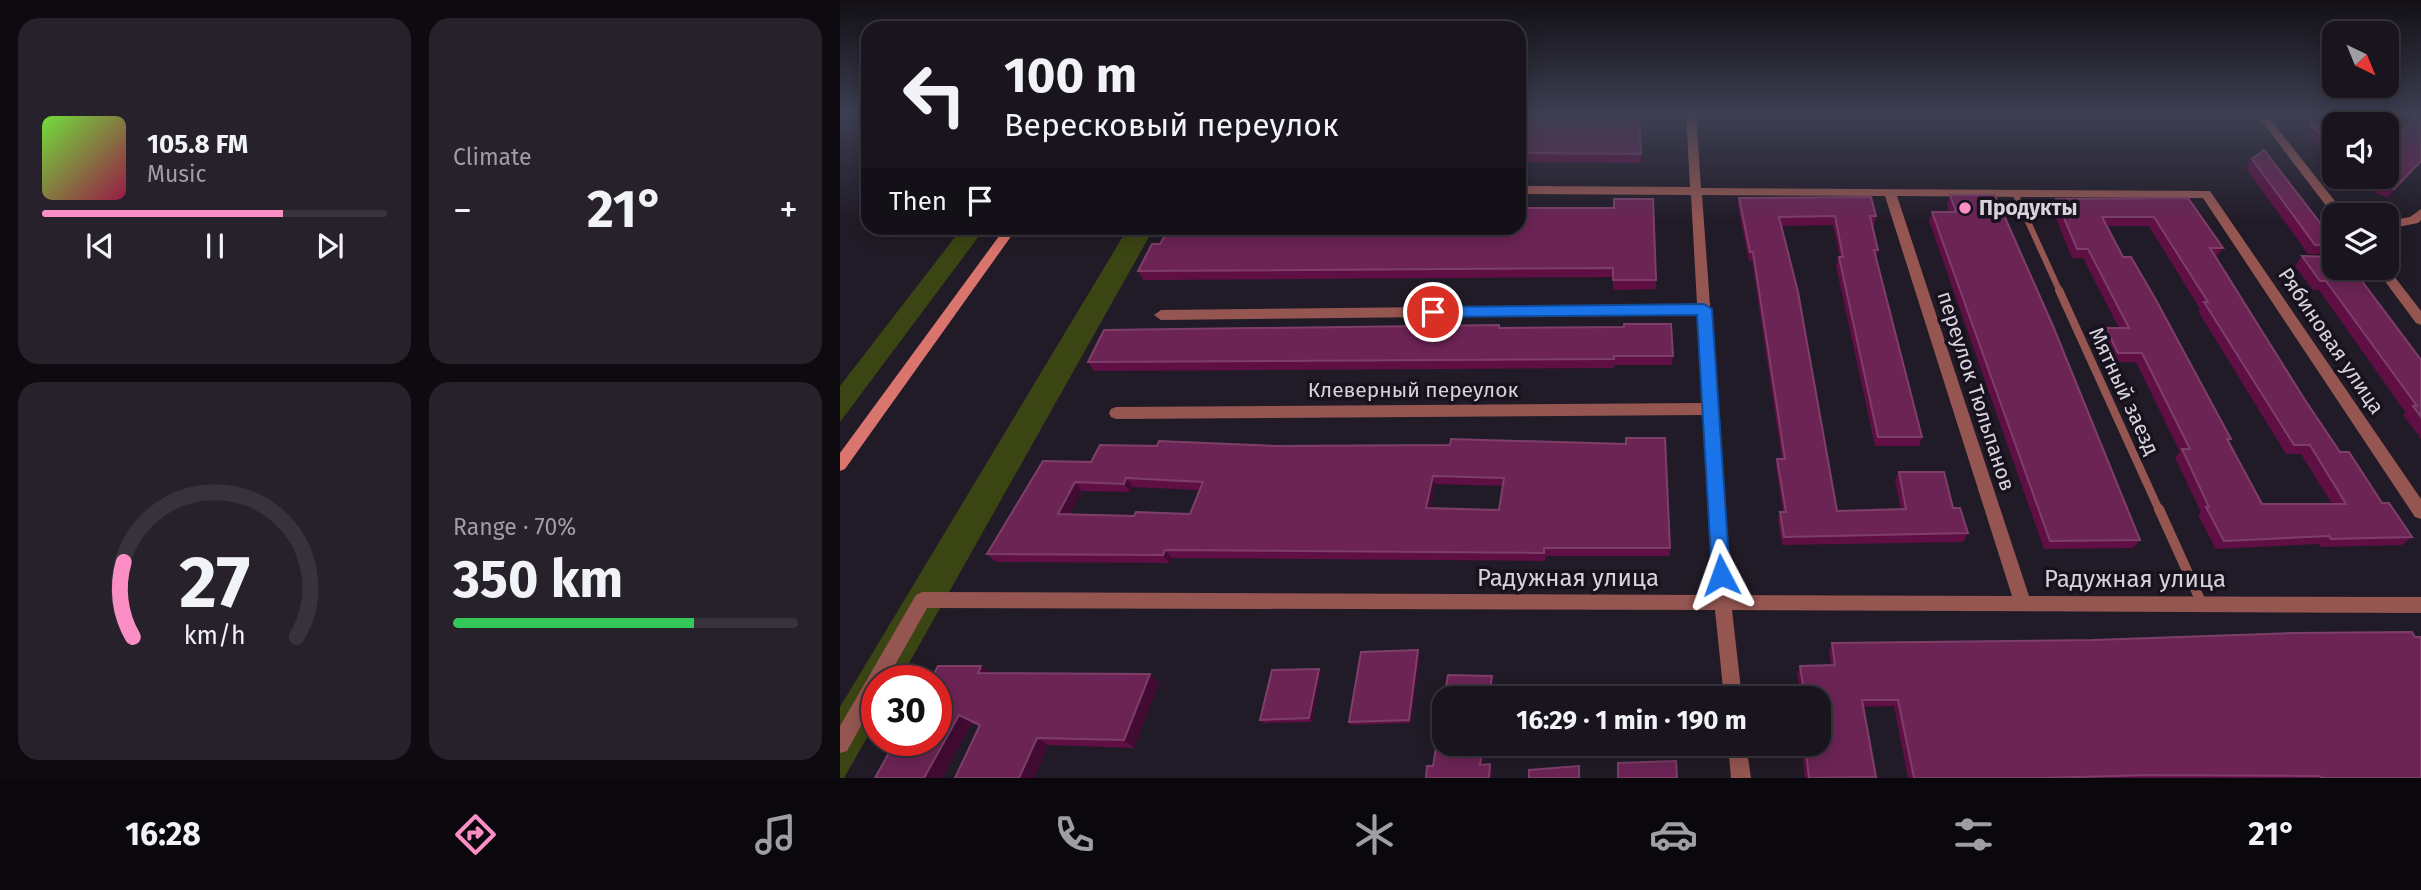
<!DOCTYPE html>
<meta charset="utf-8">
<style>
:root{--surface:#19141d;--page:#26212a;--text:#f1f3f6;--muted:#9f9ea4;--line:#37333b;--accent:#fb8fc5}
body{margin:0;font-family:"Fira Sans",sans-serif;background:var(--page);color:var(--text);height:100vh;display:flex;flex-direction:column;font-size:26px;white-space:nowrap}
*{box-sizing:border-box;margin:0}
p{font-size:23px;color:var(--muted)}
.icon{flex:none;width:38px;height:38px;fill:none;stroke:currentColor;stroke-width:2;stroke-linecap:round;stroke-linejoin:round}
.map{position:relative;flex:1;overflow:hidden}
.side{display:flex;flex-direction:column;gap:18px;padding:18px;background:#0e0b10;width:840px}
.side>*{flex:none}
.banner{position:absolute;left:21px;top:21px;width:665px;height:214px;border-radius:21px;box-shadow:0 4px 18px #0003,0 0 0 2px var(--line);background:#19141d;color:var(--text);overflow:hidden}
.needle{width:46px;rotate:137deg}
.tools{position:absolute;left:1482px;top:21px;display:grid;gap:14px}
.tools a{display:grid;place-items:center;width:77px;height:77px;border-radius:14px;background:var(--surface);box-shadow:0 4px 18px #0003,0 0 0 2px var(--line);font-size:35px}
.speed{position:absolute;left:21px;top:665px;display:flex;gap:14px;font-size:35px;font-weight:700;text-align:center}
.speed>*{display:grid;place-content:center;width:91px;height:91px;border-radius:50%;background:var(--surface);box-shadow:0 4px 18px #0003,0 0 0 2px var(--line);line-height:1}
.speed .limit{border:10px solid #d22;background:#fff;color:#111}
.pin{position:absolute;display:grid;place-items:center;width:60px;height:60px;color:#fff;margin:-30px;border:4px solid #fff;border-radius:50%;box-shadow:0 2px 7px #0007}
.me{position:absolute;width:77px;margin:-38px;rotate:356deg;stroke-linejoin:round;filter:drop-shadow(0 0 5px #0008)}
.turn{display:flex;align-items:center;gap:24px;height:147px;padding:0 28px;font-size:32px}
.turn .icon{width:91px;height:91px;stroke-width:2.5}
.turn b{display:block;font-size:49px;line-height:60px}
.then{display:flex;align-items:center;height:66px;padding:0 28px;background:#0003;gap:14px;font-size:26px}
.big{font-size:52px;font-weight:700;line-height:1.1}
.side .tile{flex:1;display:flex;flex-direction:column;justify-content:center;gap:10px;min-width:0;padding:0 24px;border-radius:21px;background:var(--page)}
.side .dial{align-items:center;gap:0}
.dial svg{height:182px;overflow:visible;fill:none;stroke:var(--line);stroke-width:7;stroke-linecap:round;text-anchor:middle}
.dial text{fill:var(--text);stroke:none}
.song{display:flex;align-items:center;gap:21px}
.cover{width:84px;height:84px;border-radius:10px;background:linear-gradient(135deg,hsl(100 70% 55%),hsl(340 70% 35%))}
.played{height:7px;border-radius:4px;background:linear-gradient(90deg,var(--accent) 70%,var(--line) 70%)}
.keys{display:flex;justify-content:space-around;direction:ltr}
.heat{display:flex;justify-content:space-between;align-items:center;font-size:38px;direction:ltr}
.charge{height:10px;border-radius:5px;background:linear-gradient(90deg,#34c759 70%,var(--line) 0)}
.side .tiles{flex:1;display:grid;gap:18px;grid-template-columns:repeat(2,1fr)}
.trip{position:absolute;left:592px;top:686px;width:399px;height:70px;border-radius:21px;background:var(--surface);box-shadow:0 4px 18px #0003,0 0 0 2px var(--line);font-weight:700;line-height:70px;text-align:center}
.dock{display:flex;height:112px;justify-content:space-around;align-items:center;background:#0a080c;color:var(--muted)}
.dock .icon{width:49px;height:49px}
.dock .current{color:var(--accent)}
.dock b{font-size:32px;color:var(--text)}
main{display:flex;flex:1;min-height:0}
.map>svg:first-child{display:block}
.green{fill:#3b4513}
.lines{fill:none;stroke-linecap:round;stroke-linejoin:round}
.lane-far2{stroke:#955651;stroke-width:6}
.lane-far1{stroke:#955651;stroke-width:8}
.lane{stroke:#955651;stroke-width:10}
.street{fill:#955651;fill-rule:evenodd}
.secondary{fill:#d9756d;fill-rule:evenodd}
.wall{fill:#5f0f44;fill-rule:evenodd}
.shaded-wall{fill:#410b32}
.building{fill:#6c2455;stroke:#7d3f6a;stroke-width:2;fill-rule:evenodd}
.route{fill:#1a73e8;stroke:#114b97;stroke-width:2}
.poi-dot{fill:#fb8fc5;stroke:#18121e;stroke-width:2.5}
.labels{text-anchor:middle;stroke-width:7;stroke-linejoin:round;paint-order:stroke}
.poi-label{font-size:21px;font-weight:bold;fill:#d7d3dc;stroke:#18121e;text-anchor:start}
.street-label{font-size:21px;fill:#d7d3dc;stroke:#18121e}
.near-street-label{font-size:24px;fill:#d7d3dc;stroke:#18121e}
</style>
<main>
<section class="side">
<div class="tiles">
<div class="tile">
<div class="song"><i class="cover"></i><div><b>105.8 FM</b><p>Music</p></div></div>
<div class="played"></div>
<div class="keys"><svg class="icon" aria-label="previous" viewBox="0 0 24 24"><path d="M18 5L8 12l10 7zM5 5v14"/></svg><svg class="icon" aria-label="pause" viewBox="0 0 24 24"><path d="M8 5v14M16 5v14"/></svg><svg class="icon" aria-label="next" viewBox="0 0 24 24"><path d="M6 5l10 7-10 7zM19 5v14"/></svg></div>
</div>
<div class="tile"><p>Climate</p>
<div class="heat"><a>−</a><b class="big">21°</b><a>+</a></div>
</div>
<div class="tile dial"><svg viewBox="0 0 100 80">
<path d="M14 69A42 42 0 1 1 86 69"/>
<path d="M14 69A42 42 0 0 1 10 36" stroke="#fb8fc5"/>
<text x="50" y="56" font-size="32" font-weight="700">27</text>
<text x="50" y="72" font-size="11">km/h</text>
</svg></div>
<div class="tile"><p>Range · 70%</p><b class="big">350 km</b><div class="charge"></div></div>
</div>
</section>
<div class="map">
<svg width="1581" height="778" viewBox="0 0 1581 778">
<rect width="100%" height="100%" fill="#211b27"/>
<path class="green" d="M 122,228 L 145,228 L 0,422 L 0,386 Z
M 288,228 L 314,228 L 59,681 L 37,681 L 37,720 L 4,778 L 0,778 L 0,707 Z"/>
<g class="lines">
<path class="lane-far2" d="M 1175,193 L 1220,292"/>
<path class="lane-far1" d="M 1219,290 L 1319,510"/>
<path class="lane" d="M 1319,509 L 1362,604"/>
<path class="street" d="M 846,114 L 856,114 L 861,188 L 1370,191 L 1581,499 L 1581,519 L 1575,517 L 1363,198 L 1057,196 L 1189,596 L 1581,597 L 1581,613 L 892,610 L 902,698 L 884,698 L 875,610 L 87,608 L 46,681 L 37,681 L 37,697 L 7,751 L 0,753 L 0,726 L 76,595 L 82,592 L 874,595 L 864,415 L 276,419 L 271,417 L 269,413 L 271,409 L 276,407 L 863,403 L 858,314 L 321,320 L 314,315 L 321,310 L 857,304 L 851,195 L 679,194 L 679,186 L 850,187 ZM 862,195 L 1045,196 L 1172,596 L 891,595 Z
M 1416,114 L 1426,114 L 1506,215 L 1494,216 Z
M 1581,209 L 1581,220 L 1578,223 L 1547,229 L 1547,221 L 1570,217 Z
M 1547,267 L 1581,311 L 1581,325 L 1576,323 L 1535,268 Z
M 888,744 L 906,744 L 911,778 L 891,778 Z"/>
<path class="secondary" d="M 165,228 L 177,228 L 5,469 L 0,471 L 0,453 Z"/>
</g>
<path class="wall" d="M 679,114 L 801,154 L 801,163 L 679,162 Z
M 1460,114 L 1503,114 L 1505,115 L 1498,124 L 1494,124 L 1494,167 L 1482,161 L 1487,155 L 1465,134 L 1471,125 L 1482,125 L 1470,125 Z
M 1581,115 L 1581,162 L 1547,198 L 1515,183 L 1518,178 L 1515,177 L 1547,177 Z
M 1412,159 L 1494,241 L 1494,249 L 1491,254 L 1468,254 L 1406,168 Z
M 1110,195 L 1300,540 L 1293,548 L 1204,549 L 1089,221 L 1092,212 L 1109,212 L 1107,204 Z
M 899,198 L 1036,216 L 1034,225 L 1032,225 L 1038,250 L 1036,258 L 1082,437 L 1079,446 L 1035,446 L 996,266 L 999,257 L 1000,257 L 993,225 L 942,226 L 997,511 L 1061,509 L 1055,480 L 1059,472 L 1113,508 L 1128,533 L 1123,542 L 942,545 L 938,520 L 940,512 L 943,512 L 936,467 L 937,459 L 942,459 L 912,261 L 909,261 L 898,207 Z
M 1348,198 L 1383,248 L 1376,257 L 1465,400 L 1500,452 L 1542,503 L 1572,537 L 1562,545 L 1481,547 L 1479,544 L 1376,549 L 1358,515 L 1361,512 L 1335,458 L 1340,452 L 1296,362 L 1273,362 L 1261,337 L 1266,328 L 1279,328 L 1243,258 L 1232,258 L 1212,208 L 1216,199 ZM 1267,226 L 1309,226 L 1360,309 L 1358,311 L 1446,454 L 1461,454 L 1492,504 L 1422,504 L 1389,442 L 1391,439 L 1283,257 Z
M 679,228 L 816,280 L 816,289 L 773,290 L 773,277 L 303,280 L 298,271 Z
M 1462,256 L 1581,360 L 1581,439 L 1563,415 L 1566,413 L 1479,290 L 1473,290 L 1455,266 Z
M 659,325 L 660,328 L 833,356 L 832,365 L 774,365 L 774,368 L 254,371 L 248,362 Z
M 610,445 L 830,548 L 830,556 L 706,556 L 705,561 L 332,558 L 329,563 L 156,562 L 147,554 L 251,462 L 317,446 ZM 595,484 L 663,486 L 659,510 L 591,508 ZM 293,487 L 359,490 L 350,514 L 294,516 L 230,514 L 242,491 L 290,492 Z
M 992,643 L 1581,778 L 1068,778 L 1054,706 L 1024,707 L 1036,778 L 965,778 L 961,744 L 978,744 L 978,698 L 961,698 L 957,673 L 960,666 L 991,665 L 989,651 Z
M 580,654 L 571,723 L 511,725 L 509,722 Z
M 481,672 L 472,722 L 423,723 L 420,720 Z
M 151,673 L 310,674 L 319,682 L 294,748 L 208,745 L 194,778 L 115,778 L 140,727 L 132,723 L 35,778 Z"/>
<path class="shaded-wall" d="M 1581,161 L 1581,162 L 1547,198 L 1554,189 Z
M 593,476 L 595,484 L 589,516 L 586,508 Z
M 286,478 L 293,487 L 290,492 L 284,484 Z
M 235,482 L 242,491 L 226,522 L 218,514 Z
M 325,550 L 332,558 L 329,563 L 323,555 Z
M 578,650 L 580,654 L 571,723 L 569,720 Z
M 141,666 L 153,674 L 138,673 Z
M 479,669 L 481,672 L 472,722 L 469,718 Z
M 310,674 L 319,682 L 294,748 L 284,740 Z
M 652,676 L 654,683 L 652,698 L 649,698 Z
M 119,715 L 132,723 L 102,778 L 84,778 Z
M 197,738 L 208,745 L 194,778 L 179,778 Z
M 643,744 L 646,744 L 643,770 L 640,765 Z
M 650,764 L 653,770 L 652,778 L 649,778 Z"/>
<path class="building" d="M 679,114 L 799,114 L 801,154 L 679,153 Z
M 1474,114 L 1503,114 L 1505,115 L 1477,116 Z
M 1578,114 L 1581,115 L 1581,161 L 1554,189 L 1526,177 L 1547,177 L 1547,146 Z
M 1494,124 L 1495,124 L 1494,148 L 1471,125 Z
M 1494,148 L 1494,155 L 1488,152 Z
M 1424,150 L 1494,241 L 1494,245 L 1475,245 L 1412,159 Z
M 1110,195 L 1155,195 L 1213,326 L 1300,540 L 1210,541 L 1092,212 L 1116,212 Z
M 1031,197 L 1036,216 L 1030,216 L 1038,250 L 1034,250 L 1082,437 L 1038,437 L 999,257 L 1003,257 L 995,216 L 939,217 L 958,292 L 997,511 L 1066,509 L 1059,472 L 1104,472 L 1113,508 L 1120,508 L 1128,533 L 944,537 L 940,512 L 946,512 L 937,459 L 945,459 L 913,252 L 910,252 L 899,198 Z
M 1348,198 L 1383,248 L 1370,248 L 1465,400 L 1500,452 L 1509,452 L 1542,503 L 1549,503 L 1572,537 L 1491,539 L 1489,536 L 1384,541 L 1366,507 L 1369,507 L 1342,449 L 1350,449 L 1302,353 L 1278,353 L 1266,328 L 1289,328 L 1248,249 L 1237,249 L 1216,199 ZM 1262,217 L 1314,217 L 1368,302 L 1364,302 L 1454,445 L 1470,445 L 1506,504 L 1422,504 L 1387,439 L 1391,439 L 1316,300 L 1291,257 L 1283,257 Z
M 774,199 L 813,199 L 816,280 L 773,280 L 773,268 L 298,271 L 312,244 L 320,244 L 329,228 L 679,228 L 679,208 L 774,208 Z
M 1462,256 L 1494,257 L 1494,268 L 1512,268 L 1581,360 L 1581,417 L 1573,406 L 1577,406 L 1486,281 L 1480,281 Z
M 784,324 L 831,324 L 833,356 L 774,356 L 774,359 L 248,362 L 264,330 L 659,325 L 659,328 L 784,327 Z
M 786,438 L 825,438 L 830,548 L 704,548 L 704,553 L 325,550 L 323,555 L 147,554 L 203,461 L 251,462 L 260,445 L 317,446 L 319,441 L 435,446 L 610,445 L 611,439 L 786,444 ZM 593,476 L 664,478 L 659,510 L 586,508 ZM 286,478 L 363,482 L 350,514 L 296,512 L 294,516 L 218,514 L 235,482 L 284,484 Z
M 1572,632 L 1575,637 L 1581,637 L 1581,778 L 1481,778 L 1480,776 L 1306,775 L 1206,778 L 1074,778 L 1058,700 L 1022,700 L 1036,777 L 969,778 L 965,744 L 978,744 L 978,698 L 965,698 L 960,666 L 995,665 L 992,643 L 1253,640 L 1456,633 Z
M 578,650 L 569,720 L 509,722 L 521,652 Z
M 98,666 L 141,666 L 138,673 L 310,674 L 284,740 L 197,738 L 179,778 L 115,778 L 140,725 L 119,715 L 84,778 L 35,778 L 56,740 L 96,740 L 96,681 L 90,681 Z
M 479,669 L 469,718 L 420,720 L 432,670 Z
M 608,675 L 652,676 L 649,698 L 604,698 Z
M 604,700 L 604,744 L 643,744 L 640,765 L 650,764 L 649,778 L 586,778 L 587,766 L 593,766 Z
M 836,761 L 837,778 L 778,778 L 778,763 Z
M 739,766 L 739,778 L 689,778 L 689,770 Z"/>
<linearGradient id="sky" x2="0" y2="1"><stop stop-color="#120f15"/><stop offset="0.51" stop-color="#3d3f52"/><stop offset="1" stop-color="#3d3f52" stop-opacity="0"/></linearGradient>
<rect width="1581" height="223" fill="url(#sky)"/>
<path class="route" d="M 864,304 L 872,309 L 890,575 L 888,581 L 881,583 L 874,581 L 872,575 L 857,315 L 593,317 L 585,312 L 593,307 Z"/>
<circle class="poi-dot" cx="1125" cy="208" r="7"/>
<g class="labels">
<g class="poi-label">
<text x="1139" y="215">Продукты</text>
</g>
<g class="street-label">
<text transform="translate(1491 341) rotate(56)" y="7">Рябиновая улица</text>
<text x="573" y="397">Клеверный переулок</text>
<text transform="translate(1136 391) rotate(72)" y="7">переулок Тюльпанов</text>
<text transform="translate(1284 391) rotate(65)" y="7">Мятный заезд</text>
</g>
<g class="near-street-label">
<text x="728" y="586">Радужная улица</text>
<text x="1295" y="587">Радужная улица</text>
</g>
</g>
</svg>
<div class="tools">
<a><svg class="needle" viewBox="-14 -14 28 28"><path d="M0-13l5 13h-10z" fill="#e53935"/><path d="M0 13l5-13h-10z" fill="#9f9ea4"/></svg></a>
<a><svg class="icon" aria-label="sound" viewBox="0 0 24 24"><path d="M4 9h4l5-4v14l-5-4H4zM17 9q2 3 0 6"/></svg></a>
<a><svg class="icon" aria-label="layers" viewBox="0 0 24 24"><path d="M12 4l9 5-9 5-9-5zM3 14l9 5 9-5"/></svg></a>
</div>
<div class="speed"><div class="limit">30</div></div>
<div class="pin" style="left:593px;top:312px;background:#d93025"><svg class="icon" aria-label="arrive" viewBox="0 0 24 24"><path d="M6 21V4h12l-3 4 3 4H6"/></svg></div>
<svg class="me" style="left:881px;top:575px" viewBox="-20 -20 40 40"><path d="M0-17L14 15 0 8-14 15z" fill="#1a73e8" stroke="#fff" stroke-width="4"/></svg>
<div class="trip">16:29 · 1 min · 190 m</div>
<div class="banner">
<div class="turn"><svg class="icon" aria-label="left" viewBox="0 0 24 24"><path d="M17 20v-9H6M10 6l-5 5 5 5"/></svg><div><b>100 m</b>Вересковый переулок</div></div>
<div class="then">Then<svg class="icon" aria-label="arrive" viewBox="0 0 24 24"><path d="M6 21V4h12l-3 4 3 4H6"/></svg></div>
</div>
</div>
</main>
<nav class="dock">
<b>16:28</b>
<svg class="icon current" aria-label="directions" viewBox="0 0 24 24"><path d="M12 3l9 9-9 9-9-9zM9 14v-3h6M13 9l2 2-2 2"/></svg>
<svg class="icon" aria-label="music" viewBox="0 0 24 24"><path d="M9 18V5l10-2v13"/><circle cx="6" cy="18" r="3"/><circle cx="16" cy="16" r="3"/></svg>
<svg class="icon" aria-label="phone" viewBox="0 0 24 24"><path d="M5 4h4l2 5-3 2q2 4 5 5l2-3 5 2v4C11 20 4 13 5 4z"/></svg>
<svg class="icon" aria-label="climate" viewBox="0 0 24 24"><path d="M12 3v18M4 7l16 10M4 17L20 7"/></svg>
<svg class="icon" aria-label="car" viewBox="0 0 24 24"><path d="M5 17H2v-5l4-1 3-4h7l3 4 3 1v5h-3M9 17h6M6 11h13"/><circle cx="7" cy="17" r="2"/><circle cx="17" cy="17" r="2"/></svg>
<svg class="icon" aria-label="filters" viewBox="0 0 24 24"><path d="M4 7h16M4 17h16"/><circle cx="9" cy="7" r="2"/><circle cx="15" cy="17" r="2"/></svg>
<b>21°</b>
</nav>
